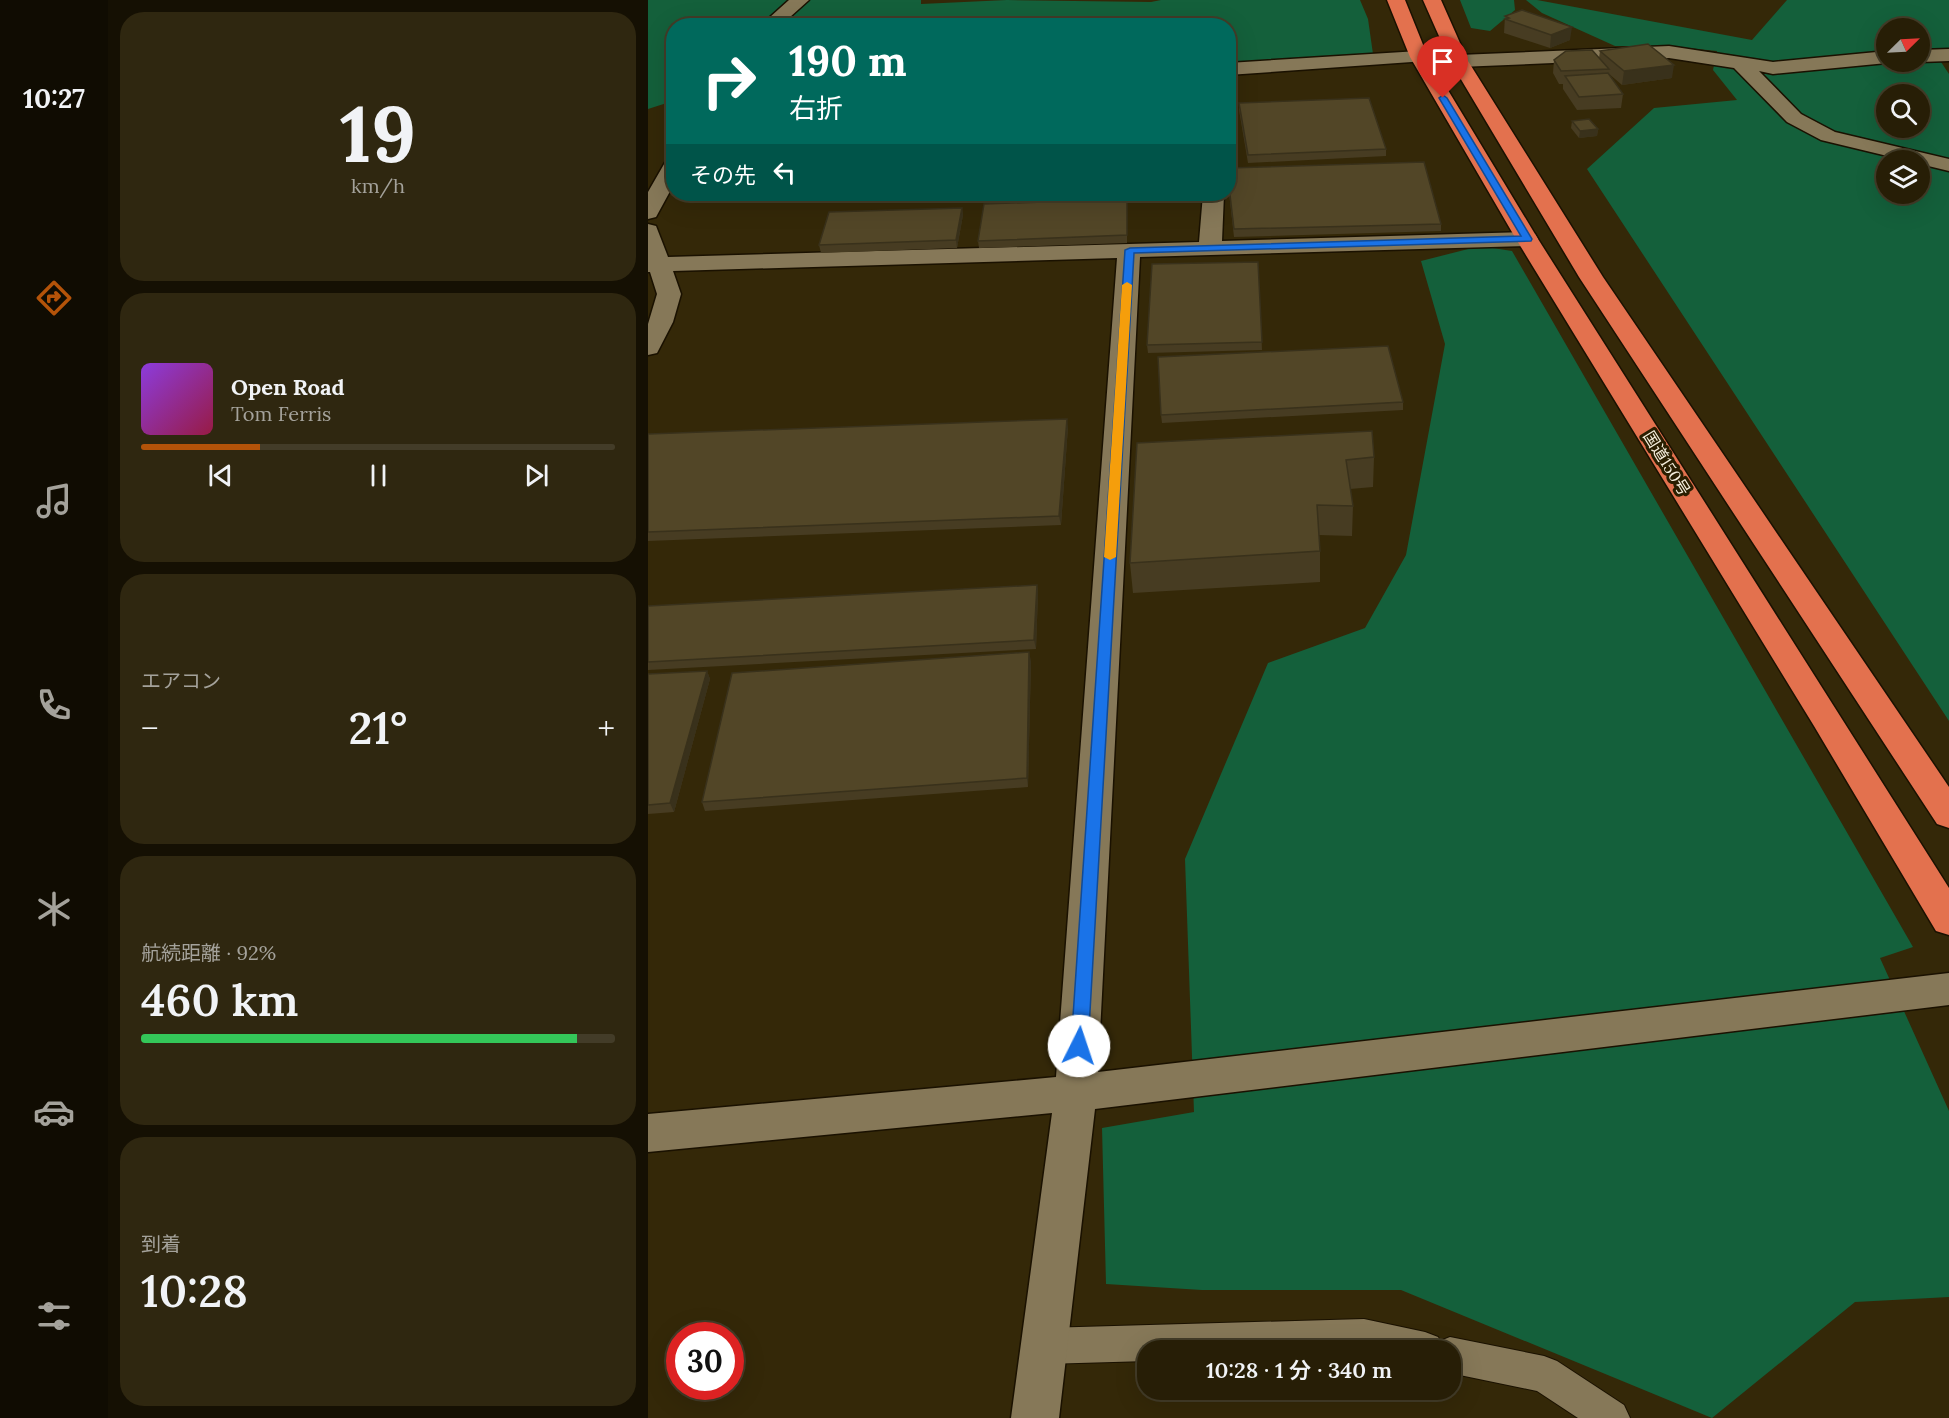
<!DOCTYPE html>
<html lang="ja">
<meta charset="utf-8">
<style>
:root{--surface:#271e06;--page:#2f2710;--text:#f1f3f6;--muted:#a4a29b;--line:#433c28;--accent:#b45309}
body{margin:0;font-family:Lora,"Noto Sans JP",serif;background:var(--page);color:var(--text);height:100vh;display:flex;flex-direction:column;font-size:22px;white-space:nowrap}
*{box-sizing:border-box;margin:0}
p{font-size:20px;color:var(--muted)}
.icon{flex:none;width:33px;height:33px;fill:none;stroke:currentColor;stroke-width:2;stroke-linecap:round;stroke-linejoin:round}
.map{position:relative;flex:1;overflow:hidden}
.panel{display:flex;flex-direction:column;gap:12px;padding:12px;background:#151003;width:540px}
.panel>*{flex:none}
.banner{position:absolute;left:18px;top:18px;width:570px;height:183px;border-radius:24px;box-shadow:0 6px 24px #0002,0 0 0 2px var(--line);background:#00695c;color:#fff;overflow:hidden}
.needle{width:39px;rotate:66deg}
.tools{position:absolute;left:1228px;top:18px;display:grid;gap:12px}
.tools a{display:grid;place-items:center;width:54px;height:54px;border-radius:50%;background:var(--surface);box-shadow:0 6px 24px #0002,0 0 0 2px var(--line);font-size:30px}
.speed{position:absolute;left:18px;top:1322px;display:flex;gap:12px;font-size:30px;font-weight:700;text-align:center}
.speed>*{display:grid;place-content:center;width:78px;height:78px;border-radius:50%;background:var(--surface);box-shadow:0 6px 24px #0002,0 0 0 2px var(--line);line-height:1}
.speed .limit{border:9px solid #d22;background:#fff;color:#111}
.pin{position:absolute;display:grid;place-items:center;width:51px;height:51px;color:#fff;margin:-62px -26px;border-radius:50% 50% 50% 0;rotate:-45deg;box-shadow:0 0 6px #0007}
.pin .icon{rotate:45deg}
.me{position:absolute;width:66px;margin:-33px;rotate:4deg;stroke-linejoin:round;filter:drop-shadow(0 0 4px #0008)}
.turn{display:flex;align-items:center;gap:21px;height:126px;padding:0 24px;font-size:27px}
.turn .icon{width:78px;height:78px;stroke-width:2.5}
.turn b{display:block;font-size:42px;line-height:51px}
.then{display:flex;align-items:center;height:57px;padding:0 24px;background:#0003;gap:12px;font-size:22px}
.big{font-size:45px;font-weight:600;line-height:1.1}
.panel .tile{flex:1;display:flex;flex-direction:column;justify-content:center;gap:9px;min-width:0;padding:0 21px;border-radius:24px;background:var(--page)}
.panel .dial{align-items:center;gap:0}
.dial b{font-size:78px;line-height:1}
.song{display:flex;align-items:center;gap:18px}
.cover{width:72px;height:72px;border-radius:9px;background:linear-gradient(135deg,hsl(270 70% 55%),hsl(340 70% 35%))}
.played{height:6px;border-radius:3px;background:linear-gradient(90deg,var(--accent) 25%,var(--line) 25%)}
.keys{display:flex;justify-content:space-around;direction:ltr}
.heat{display:flex;justify-content:space-between;align-items:center;font-size:33px;direction:ltr}
.charge{height:9px;border-radius:4px;background:linear-gradient(90deg,#34c759 92%,var(--line) 0)}
.trip{position:absolute;left:489px;top:1340px;width:324px;height:60px;border-radius:24px;background:var(--surface);box-shadow:0 6px 24px #0002,0 0 0 2px var(--line);font-weight:600;line-height:60px;text-align:center}
main{display:flex;flex:1;min-height:0}
.menu{display:flex;flex-direction:column;width:108px;justify-content:space-around;align-items:center;background:#100c02;color:var(--muted)}
.menu .icon{width:42px;height:42px}
.menu .on{color:var(--accent)}
.menu b{font-size:27px;color:var(--text)}
.map>svg:first-child{display:block}
.green{fill:#14603b;fill-rule:evenodd}
.lines{fill:none;stroke-linecap:round;stroke-linejoin:round}
.lane-casing{stroke:#1a1100;stroke-width:2}
.street-casing{stroke:#1a1100;stroke-width:3}
.highway-casing{stroke:#1a1100;stroke-width:3}
.lane{fill:#867858;fill-rule:evenodd}
.street{fill:#867858;fill-rule:evenodd}
.highway{fill:#e3714e;fill-rule:evenodd}
.wall{fill:#473c22}
.shaded-wall{fill:#39311b}
.building{fill:#524627;stroke:#39311b;stroke-width:1.5}
.route{fill:#1a73e8;stroke:#114b97;stroke-width:1.5}
.slow{fill:#f59e0b}
.labels{text-anchor:middle;stroke-width:6;stroke-linejoin:round;paint-order:stroke}
.street-label{font-size:16px;fill:#f6efdd;stroke:#2a1e00}
</style>
<main>
<nav class="menu">
<b>10:27</b>
<svg class="icon on" aria-label="directions" viewBox="0 0 24 24"><path d="M12 3l9 9-9 9-9-9zM9 14v-3h6M13 9l2 2-2 2"/></svg>
<svg class="icon" aria-label="music" viewBox="0 0 24 24"><path d="M9 18V5l10-2v13"/><circle cx="6" cy="18" r="3"/><circle cx="16" cy="16" r="3"/></svg>
<svg class="icon" aria-label="phone" viewBox="0 0 24 24"><path d="M5 4h4l2 5-3 2q2 4 5 5l2-3 5 2v4C11 20 4 13 5 4z"/></svg>
<svg class="icon" aria-label="climate" viewBox="0 0 24 24"><path d="M12 3v18M4 7l16 10M4 17L20 7"/></svg>
<svg class="icon" aria-label="car" viewBox="0 0 24 24"><path d="M5 17H2v-5l4-1 3-4h7l3 4 3 1v5h-3M9 17h6M6 11h13"/><circle cx="7" cy="17" r="2"/><circle cx="17" cy="17" r="2"/></svg>
<svg class="icon" aria-label="filters" viewBox="0 0 24 24"><path d="M4 7h16M4 17h16"/><circle cx="9" cy="7" r="2"/><circle cx="15" cy="17" r="2"/></svg>
</nav>
<section class="panel">
<div class="tile dial"><b>19</b><p>km/h</p></div>
<div class="tile">
<div class="song"><i class="cover"></i><div><b>Open Road</b><p>Tom Ferris</p></div></div>
<div class="played"></div>
<div class="keys"><svg class="icon" aria-label="previous" viewBox="0 0 24 24"><path d="M18 5L8 12l10 7zM5 5v14"/></svg><svg class="icon" aria-label="pause" viewBox="0 0 24 24"><path d="M8 5v14M16 5v14"/></svg><svg class="icon" aria-label="next" viewBox="0 0 24 24"><path d="M6 5l10 7-10 7zM19 5v14"/></svg></div>
</div>
<div class="tile"><p>エアコン</p>
<div class="heat"><a>−</a><b class="big">21°</b><a>+</a></div>
</div>
<div class="tile"><p>航続距離 · 92%</p><b class="big">460 km</b><div class="charge"></div></div>
<div class="tile"><p>到着</p><b class="big">10:28</b></div>
</section>
<div class="map">
<svg width="1301" height="1418" viewBox="0 0 1301 1418">
<rect width="100%" height="100%" fill="#342808"/>
<path class="green" d="M 0,0 L 273,0 L 273,4 L 359,0 L 503,2 L 513,0 L 712,0 L 720,19 L 725,54 L 581,69 L 580,26 L 26,26 L 25,101 L 0,109 Z
M 812,0 L 866,0 L 867,10 L 842,31 L 823,28 Z
M 878,0 L 889,0 L 1104,40 L 1139,0 L 1301,0 L 1301,62 L 1293,62 L 1301,74 L 1301,721 L 939,169 L 1006,108 L 1089,100 L 1065,70 L 1069,51 L 1020,46 L 967,46 L 894,13 ZM 1239,28 L 1272,28 L 1272,62 L 1239,62 ZM 1239,94 L 1272,94 L 1272,128 L 1239,128 ZM 1239,160 L 1272,160 L 1272,194 L 1239,194 Z
M 832,246 L 864,251 L 1265,947 L 1232,958 L 1301,1111 L 1301,1297 L 1207,1302 L 1064,1418 L 753,1290 L 554,1290 L 458,1284 L 454,1128 L 546,1112 L 537,859 L 620,663 L 717,628 L 758,555 L 797,344 L 773,261 Z"/>
<g class="lines">
<defs>
<path id="lane" d="M 716,1319 L 777,1332 L 790,1337 L 792,1341 L 802,1337 L 896,1356 L 909,1361 L 976,1405 L 982,1418 L 930,1418 L 889,1391 L 802,1373 L 802,1350 L 500,1350 L 500,1361 L 396,1364 L 383,1359 L 378,1346 L 383,1333 L 396,1328 Z"/>
<path id="street" d="M 141,0 L 161,0 L 132,26 L 112,26 Z
M 1021,46 L 1125,62 L 1239,51 L 1239,62 L 1243,62 L 1239,63 L 1125,74 L 1111,71 L 1153,114 L 1187,132 L 1301,159 L 1301,171 L 1272,164 L 1272,160 L 1256,160 L 1173,140 L 1139,122 L 1086,68 L 1021,58 L 811,67 L 804,65 L 802,61 L 804,57 L 811,55 Z
M 1301,49 L 1301,61 L 1272,62 L 1272,50 Z
M 771,51 L 778,53 L 780,57 L 778,61 L 580,75 L 580,63 Z
M 26,157 L 26,184 L 8,217 L 0,219 L 0,192 L 19,159 Z
M 555,194 L 576,194 L 574,241 L 879,232 L 887,234 L 890,239 L 887,244 L 879,246 L 492,257 L 450,1072 L 1301,973 L 1301,1005 L 447,1109 L 411,1418 L 363,1418 L 404,1113 L 0,1152 L 0,1114 L 408,1077 L 469,258 L 25,271 L 33,294 L 25,322 L 9,353 L 0,355 L 0,324 L 9,294 L 2,272 L 0,272 L 0,224 L 8,226 L 20,257 L 551,242 Z"/>
<path id="highway" d="M 739,0 L 757,0 L 780,57 L 890,239 L 1301,888 L 1301,935 L 1288,931 L 1166,726 L 868,239 L 762,57 Z
M 775,0 L 793,0 L 820,61 L 955,277 L 1301,787 L 1301,828 L 1289,824 L 931,277 L 802,61 Z"/>
</defs>
<use href="#lane" class="lane-casing"/>
<use href="#street" class="street-casing"/>
<use href="#highway" class="highway-casing"/>
<use href="#lane" class="lane"/>
<use href="#street" class="street"/>
<use href="#highway" class="highway"/>
</g>
<path class="wall" d="M 857,16 L 922,40 L 902,48 L 856,33 Z
M 952,51 L 1024,78 L 974,85 L 960,73 L 975,94 L 973,108 L 929,110 L 915,89 L 915,84 L 911,84 L 905,73 L 906,60 L 951,58 Z
M 591,103 L 738,149 L 738,156 L 600,163 L 591,110 Z
M 924,121 L 950,129 L 949,136 L 931,138 L 923,128 Z
M 580,168 L 793,224 L 793,231 L 586,237 L 580,184 Z
M 479,206 L 479,243 L 331,248 L 330,241 Z
M 314,208 L 315,215 L 309,248 L 173,253 L 171,245 Z
M 610,262 L 614,350 L 500,353 L 499,345 Z
M 755,402 L 755,410 L 514,423 L 513,415 Z
M 420,427 L 413,525 L 0,541 L 0,434 Z
M 489,443 L 726,457 L 725,487 L 702,489 L 705,506 L 704,536 L 671,535 L 672,551 L 672,582 L 485,593 L 482,563 Z
M 389,585 L 390,593 L 388,649 L 0,670 L 0,606 Z
M 383,661 L 380,787 L 57,811 L 54,802 Z
M 59,671 L 62,679 L 26,812 L 0,814 L 0,674 Z"/>
<path class="shaded-wall" d="M 924,27 L 922,40 L 902,48 L 903,35 Z
M 1026,65 L 1024,78 L 974,85 L 976,71 Z
M 950,129 L 949,136 L 931,138 L 932,131 Z
M 314,208 L 315,215 L 309,248 L 308,240 Z
M 419,419 L 420,427 L 413,525 L 411,516 Z
M 389,585 L 390,593 L 388,649 L 386,640 Z
M 381,652 L 383,661 L 380,787 L 379,778 Z
M 59,671 L 62,679 L 26,812 L 22,803 Z"/>
<path class="building" d="M 874,10 L 924,27 L 903,35 L 857,19 L 861,18 L 857,16 Z
M 1000,44 L 1026,65 L 976,71 L 952,51 Z
M 944,50 L 961,69 L 913,71 L 906,60 L 918,51 Z
M 960,73 L 975,94 L 931,97 L 917,76 Z
M 721,98 L 738,149 L 600,155 L 591,103 Z
M 941,119 L 950,129 L 932,131 L 924,121 Z
M 776,162 L 793,224 L 586,229 L 580,178 L 580,168 Z
M 479,199 L 479,235 L 330,241 L 336,204 Z
M 314,208 L 308,240 L 171,245 L 181,212 Z
M 610,262 L 614,342 L 499,345 L 504,264 Z
M 740,346 L 755,402 L 513,415 L 510,357 Z
M 419,419 L 411,516 L 0,532 L 0,434 Z
M 724,431 L 726,457 L 698,460 L 705,506 L 669,505 L 672,551 L 482,563 L 489,443 Z
M 389,585 L 386,640 L 0,662 L 0,606 Z
M 381,652 L 379,778 L 54,802 L 84,673 Z
M 59,671 L 22,803 L 0,805 L 0,674 Z"/>
<path class="route" d="M 795,95 L 799,98 L 884,239 L 883,241 L 486,253 L 440,1046 L 437,1051 L 431,1053 L 425,1051 L 423,1046 L 477,250 L 482,248 L 873,236 L 791,98 Z"/>
<path class="slow" d="M 479,282 L 484,285 L 468,557 L 462,560 L 456,557 L 474,285 Z"/>
<g class="labels">
<g class="street-label">
<text transform="translate(1019 463) rotate(58)" y="6">国道150号</text>
</g>
</g>
</svg>
<div class="tools">
<a><svg class="needle" viewBox="-14 -14 28 28"><path d="M0-13l5 13h-10z" fill="#e53935"/><path d="M0 13l5-13h-10z" fill="#a4a29b"/></svg></a>
<a><svg class="icon" aria-label="search" viewBox="0 0 24 24"><circle cx="10" cy="10" r="6"/><path d="M15 15l6 6"/></svg></a>
<a><svg class="icon" aria-label="layers" viewBox="0 0 24 24"><path d="M12 4l9 5-9 5-9-5zM3 14l9 5 9-5"/></svg></a>
</div>
<div class="speed"><div class="limit">30</div></div>
<div class="pin" style="left:795px;top:98px;background:#d93025"><svg class="icon" aria-label="arrive" viewBox="0 0 24 24"><path d="M6 21V4h12l-3 4 3 4H6"/></svg></div>
<svg class="me" style="left:431px;top:1046px" viewBox="-20 -20 40 40"><circle r="19" fill="#fff"/><path d="M0-13L10 11 0 6-10 11z" fill="#1a73e8"/></svg>
<div class="trip">10:28 · 1 分 · 340 m</div>
<div class="banner">
<div class="turn"><svg class="icon" aria-label="right" viewBox="0 0 24 24"><path d="M7 20v-9h11M14 6l5 5-5 5"/></svg><div><b>190 m</b>右折</div></div>
<div class="then">その先<svg class="icon" aria-label="left" viewBox="0 0 24 24"><path d="M17 20v-9H6M10 6l-5 5 5 5"/></svg></div>
</div>
</div>
</main>
